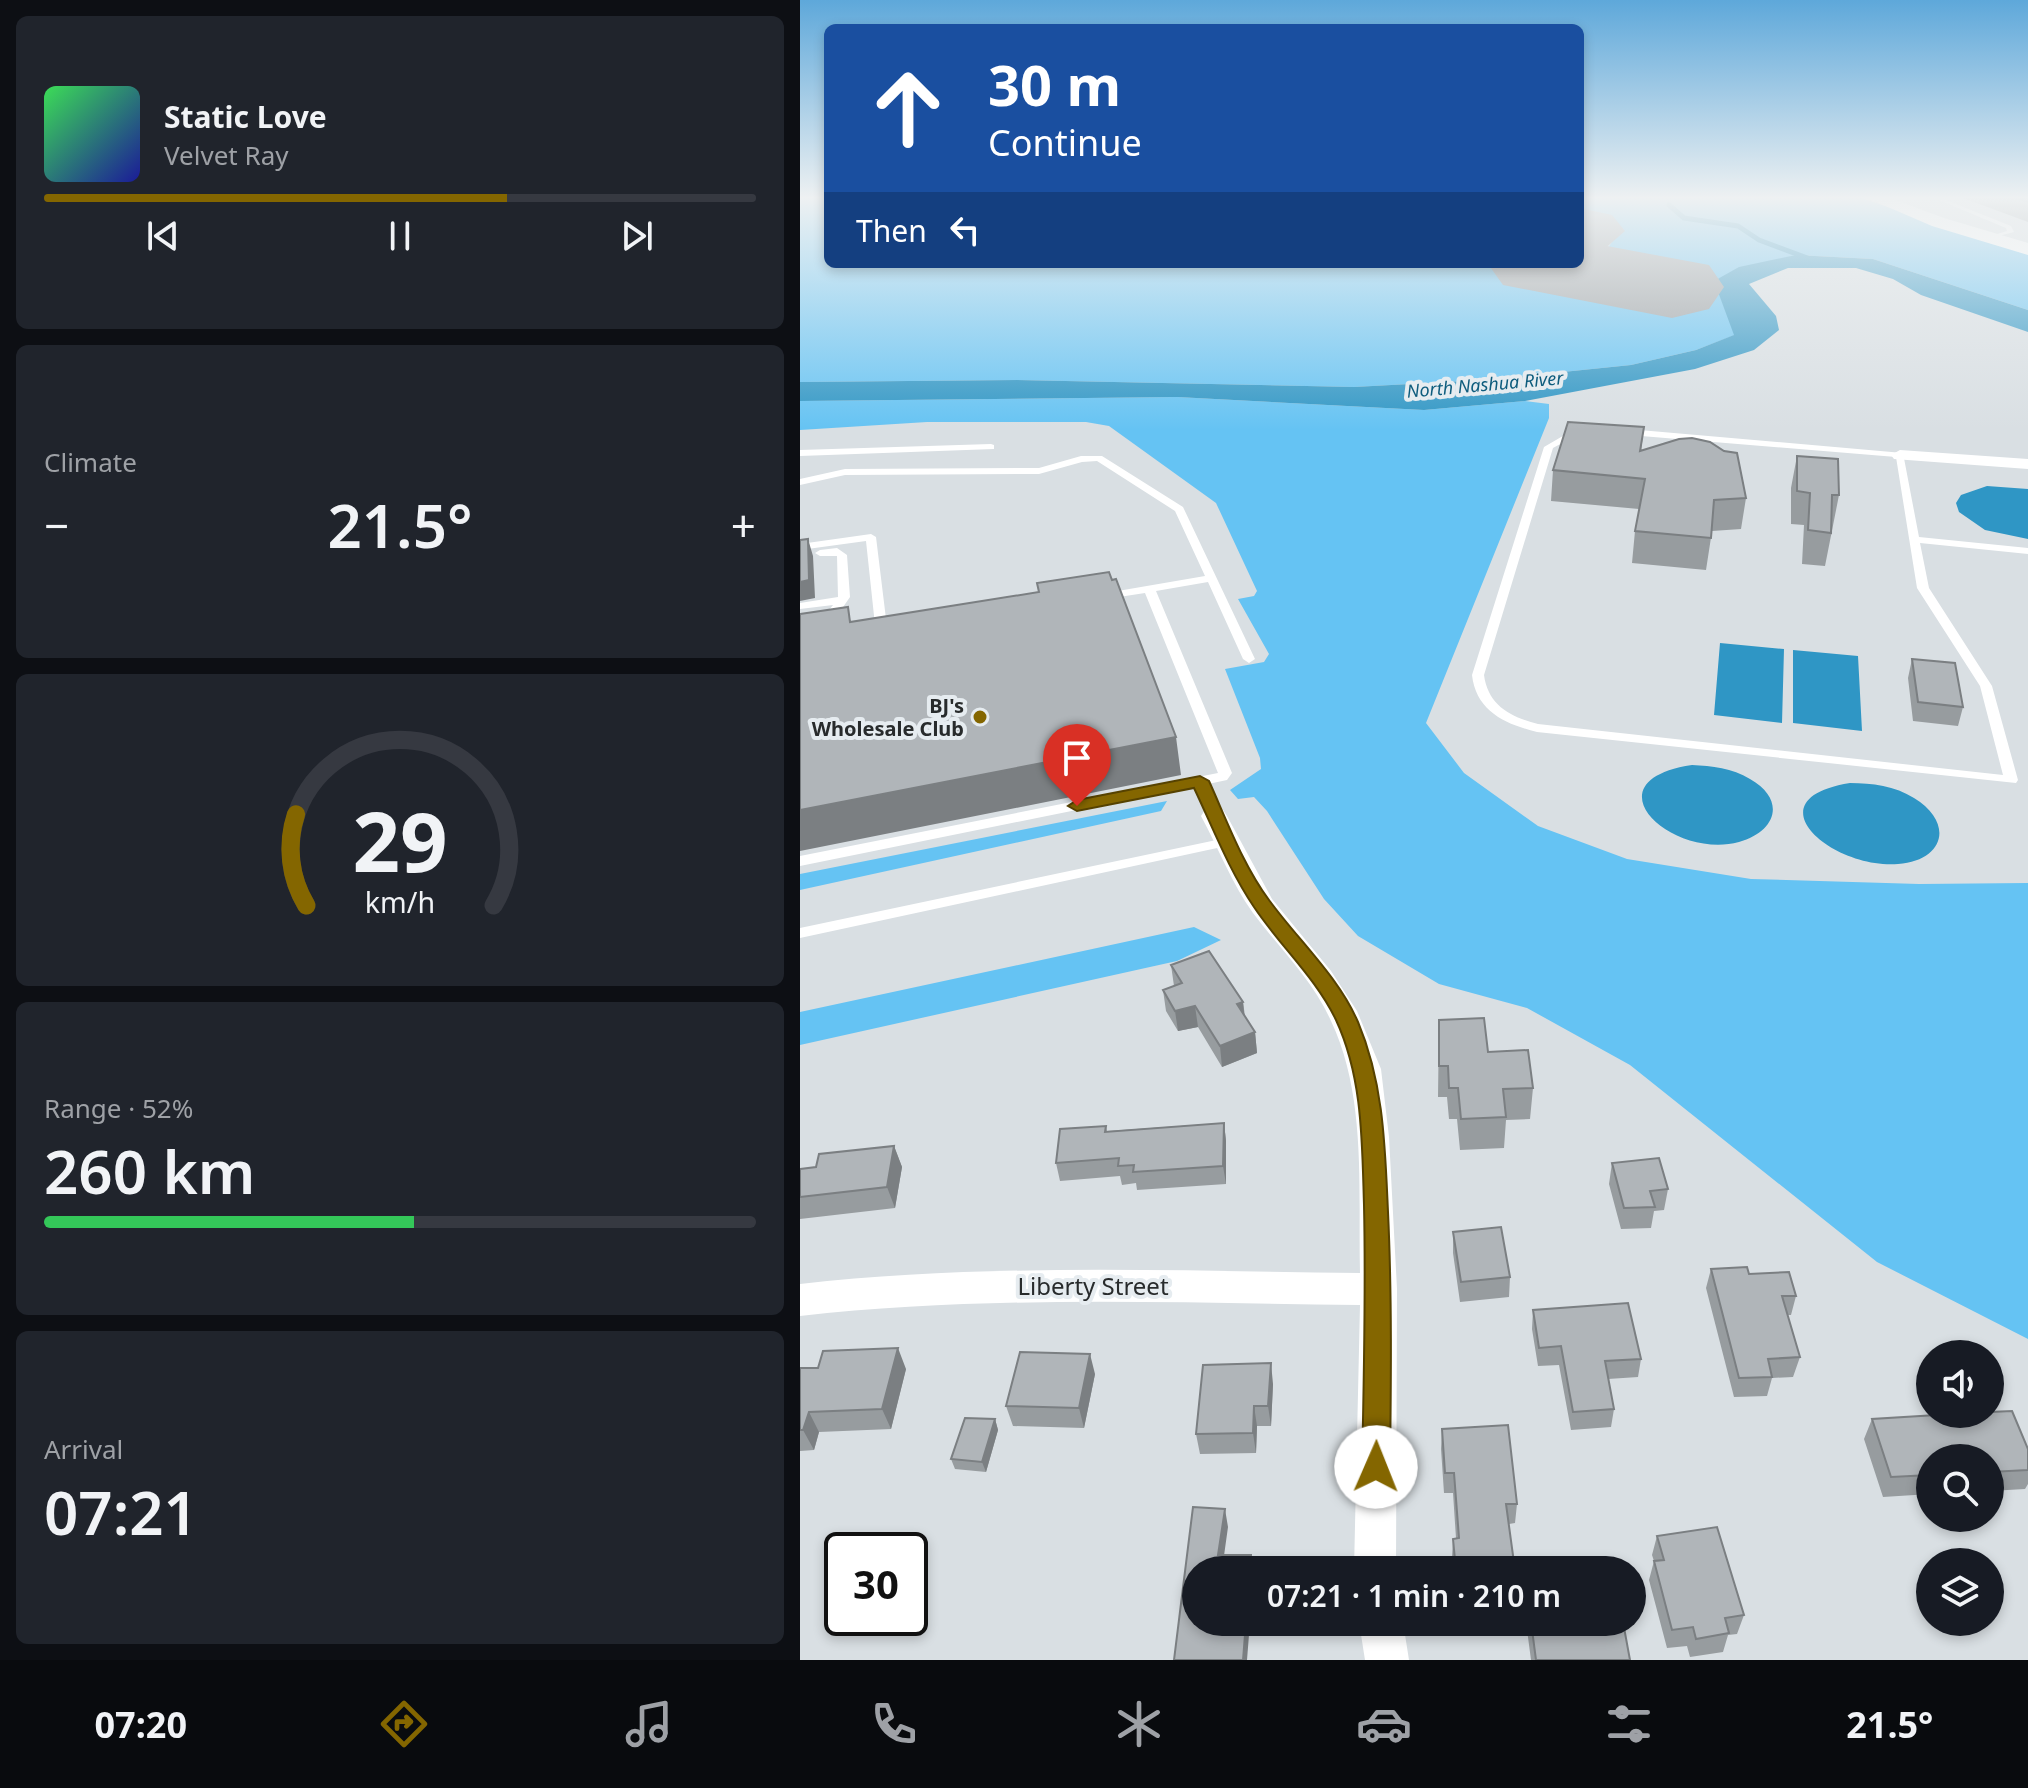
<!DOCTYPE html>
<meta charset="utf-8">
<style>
:root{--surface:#171b24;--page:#20242c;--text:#f1f3f6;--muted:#9ea1a6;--line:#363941;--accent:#846600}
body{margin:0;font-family:"Noto Sans",sans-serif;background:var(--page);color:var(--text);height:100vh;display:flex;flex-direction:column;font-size:30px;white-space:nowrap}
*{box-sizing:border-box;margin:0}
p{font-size:26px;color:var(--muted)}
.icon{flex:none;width:44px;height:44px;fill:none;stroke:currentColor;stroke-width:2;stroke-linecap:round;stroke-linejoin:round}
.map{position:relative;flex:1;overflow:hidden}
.details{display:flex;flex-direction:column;gap:16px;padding:16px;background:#0d0f14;width:800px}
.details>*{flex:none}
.top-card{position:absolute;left:24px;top:24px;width:760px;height:244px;border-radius:12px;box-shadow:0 4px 12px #0003;background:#1a4fa0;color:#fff;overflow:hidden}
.controls{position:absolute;left:1116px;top:1340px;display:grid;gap:16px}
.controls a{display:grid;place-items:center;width:88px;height:88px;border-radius:50%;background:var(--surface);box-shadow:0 4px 12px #0003;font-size:40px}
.speed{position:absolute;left:24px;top:1532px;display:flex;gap:16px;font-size:40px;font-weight:700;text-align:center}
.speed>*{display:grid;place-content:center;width:104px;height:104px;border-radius:50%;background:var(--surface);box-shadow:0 4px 12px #0003;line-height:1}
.speed .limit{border:4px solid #111;border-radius:12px;background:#fff;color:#111}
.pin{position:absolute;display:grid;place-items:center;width:68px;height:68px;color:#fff;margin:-82px -34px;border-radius:50% 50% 50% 0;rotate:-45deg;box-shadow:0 0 8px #0007}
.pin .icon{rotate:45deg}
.me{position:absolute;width:88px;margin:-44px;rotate:1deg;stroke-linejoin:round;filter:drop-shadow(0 0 6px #0008)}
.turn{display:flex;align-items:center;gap:28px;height:168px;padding:0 32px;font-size:36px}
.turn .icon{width:104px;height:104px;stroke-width:2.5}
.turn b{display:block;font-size:56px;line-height:68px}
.then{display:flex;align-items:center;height:76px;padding:0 32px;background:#0003;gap:16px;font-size:30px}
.big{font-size:60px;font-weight:600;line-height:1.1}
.details .widget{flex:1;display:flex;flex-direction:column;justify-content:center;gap:12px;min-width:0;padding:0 28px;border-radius:12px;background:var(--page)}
.details .dial{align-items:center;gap:0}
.dial svg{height:208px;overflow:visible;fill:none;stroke:var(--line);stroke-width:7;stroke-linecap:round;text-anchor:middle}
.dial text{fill:var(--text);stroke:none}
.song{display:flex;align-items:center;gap:24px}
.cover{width:96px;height:96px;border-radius:12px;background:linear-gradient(135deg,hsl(130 70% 55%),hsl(240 70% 35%))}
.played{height:8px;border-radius:4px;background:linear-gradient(90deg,var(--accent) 65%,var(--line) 65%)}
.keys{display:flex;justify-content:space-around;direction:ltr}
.heat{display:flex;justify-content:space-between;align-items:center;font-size:44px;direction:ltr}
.charge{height:12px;border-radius:6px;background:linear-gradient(90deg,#34c759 52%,var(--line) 0)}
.trip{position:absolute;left:382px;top:1556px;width:464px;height:80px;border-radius:40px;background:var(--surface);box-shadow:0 4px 12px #0003;font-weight:600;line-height:80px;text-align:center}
.dock{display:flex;height:128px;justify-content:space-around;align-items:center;background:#090b0e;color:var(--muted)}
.dock .icon{width:56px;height:56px}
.dock .active{color:var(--accent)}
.dock b{font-size:36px;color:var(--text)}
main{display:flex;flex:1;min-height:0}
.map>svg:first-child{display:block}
.built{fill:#c6d4da}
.green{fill:#65c3f3}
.water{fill:#2f96c5}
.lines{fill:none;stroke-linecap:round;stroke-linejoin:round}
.stream{stroke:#2f96c5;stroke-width:5}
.taxiway{fill:#999ea1;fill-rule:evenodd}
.runway{fill:#999ea1;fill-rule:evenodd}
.service{fill:#fff;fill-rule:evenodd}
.minor{fill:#fff;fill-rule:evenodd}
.secondary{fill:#fff;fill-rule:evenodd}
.wall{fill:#979c9f}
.shaded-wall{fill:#7b7f82}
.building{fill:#b0b5b9;stroke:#7b7f82;stroke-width:2}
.route{fill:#846600;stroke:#564200;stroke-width:2}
.poi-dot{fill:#846600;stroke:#e6ecf0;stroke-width:3}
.labels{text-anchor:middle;stroke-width:8;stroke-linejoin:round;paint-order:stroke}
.far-water-label{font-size:18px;font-style:italic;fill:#0e5c7d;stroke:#e6ecf0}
.poi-label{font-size:20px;font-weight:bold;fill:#282b2c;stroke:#e6ecf0;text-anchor:end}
.near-street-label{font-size:24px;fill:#282b2c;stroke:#e6ecf0}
</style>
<main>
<section class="details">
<div class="widget">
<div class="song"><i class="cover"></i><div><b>Static Love</b><p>Velvet Ray</p></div></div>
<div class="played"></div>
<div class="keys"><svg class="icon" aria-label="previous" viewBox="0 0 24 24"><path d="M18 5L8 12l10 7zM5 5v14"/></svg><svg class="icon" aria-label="pause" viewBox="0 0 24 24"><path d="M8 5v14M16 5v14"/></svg><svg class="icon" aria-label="next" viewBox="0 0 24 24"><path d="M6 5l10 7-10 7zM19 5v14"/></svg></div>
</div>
<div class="widget"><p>Climate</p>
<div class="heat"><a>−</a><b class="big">21.5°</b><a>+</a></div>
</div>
<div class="widget dial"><svg viewBox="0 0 100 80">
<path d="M14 69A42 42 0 1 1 86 69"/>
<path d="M14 69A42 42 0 0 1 10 34" stroke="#846600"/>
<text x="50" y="56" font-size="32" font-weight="700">29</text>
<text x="50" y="72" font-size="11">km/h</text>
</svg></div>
<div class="widget"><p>Range · 52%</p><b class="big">260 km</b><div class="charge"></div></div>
<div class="widget"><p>Arrival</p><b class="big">07:21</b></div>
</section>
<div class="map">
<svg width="1228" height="1660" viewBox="0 0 1228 1660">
<rect width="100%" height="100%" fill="#d9dfe3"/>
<path class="built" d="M 780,198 L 967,250 L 873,296 L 812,306 L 550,264 L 780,264 Z"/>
<path class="green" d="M 0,198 L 28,198 L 28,264 L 668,264 L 863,298 L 887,277 L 799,262 L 817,234 L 817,227 L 798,218 L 780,215 L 780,198 L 1061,198 L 1228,254 L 1228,310 L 1073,259 L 996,255 L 914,280 L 935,335 L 896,350 L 831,365 L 685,380 L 554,387 L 217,380 L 0,382 Z
M 377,397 L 624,410 L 725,401 L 749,404 L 749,418 L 626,723 L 664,773 L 738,826 L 827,859 L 951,879 L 1119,884 L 1228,883 L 1228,1339 L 1077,1262 L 830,1065 L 727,1008 L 639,984 L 558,936 L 524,899 L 467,811 L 454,797 L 438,799 L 430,790 L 461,769 L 460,758 L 425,669 L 464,662 L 469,654 L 438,599 L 454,596 L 457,591 L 416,503 L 309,426 L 286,422 L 127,422 L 0,430 L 0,401 Z
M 367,801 L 361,811 L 0,890 L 0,874 Z
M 394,927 L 421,940 L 377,961 L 0,1045 L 0,1012 Z"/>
<path class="water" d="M 996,255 L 1073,259 L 1228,310 L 1228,332 L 1121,295 L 1093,279 L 1056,268 L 988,268 L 949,284 L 976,316 L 979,330 L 954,350 L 895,369 L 725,401 L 624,410 L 377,397 L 0,401 L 0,382 L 217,380 L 554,387 L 685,380 L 831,365 L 896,350 L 934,335 L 914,281 L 939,267 Z
M 1187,486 L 1228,489 L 1228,539 L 1185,530 L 1159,512 L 1156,503 L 1161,495 Z
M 920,643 L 984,649 L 982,723 L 914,715 Z
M 993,650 L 1058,656 L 1062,731 L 993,723 Z
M 892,765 C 912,766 932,768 950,779 C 987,800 976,832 939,842 C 871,860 786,781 892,765 Z
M 1050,783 C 1072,783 1095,786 1114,798 C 1155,823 1144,861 1098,864 C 1031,869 950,799 1050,783 Z"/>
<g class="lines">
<path class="stream" d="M 869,205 L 884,218 L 938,226 L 959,240 L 1018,262"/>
<path class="taxiway" d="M 780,208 L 812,215 L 825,231 L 794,258 L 780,262 Z"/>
<path class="runway" d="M 780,241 L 909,265 L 924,287 L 909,309 L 872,318 L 703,285 L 688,264 L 780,264 Z"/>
<path class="service" d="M 1134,198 L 1141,198 L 1211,226 L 1214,232 L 1187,239 L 1187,237 L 1207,231 L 1206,228 Z
M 805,427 L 1103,453 L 1119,537 L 1228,548 L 1228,554 L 1120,543 L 1129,588 L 1192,686 L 1218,780 L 1216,783 L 737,732 C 705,724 676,711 672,675 L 744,447 L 768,433 ZM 805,433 L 1096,457 L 1117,588 L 1180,686 L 1203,775 L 738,724 C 710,717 688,705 684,675 L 753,448 L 773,437 Z
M 191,444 L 194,445 L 194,449 L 0,456 L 0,450 Z
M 281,456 L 302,456 L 383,507 L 455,659 L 449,663 L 443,659 L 408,582 L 356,591 L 432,773 L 427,780 L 408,784 L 421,816 L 419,819 L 409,819 L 395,786 L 0,866 L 0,856 L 418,773 L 345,593 L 306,599 L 300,596 L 306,593 L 405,576 L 375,511 L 297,461 L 282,462 L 239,474 L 45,475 L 0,485 L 0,479 L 45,469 L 239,468 Z
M 71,534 L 76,537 L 87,627 L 73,632 L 67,629 L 75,625 L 66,541 L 0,550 L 0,544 Z
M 37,548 L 47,555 L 50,597 L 41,610 L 44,627 L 38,630 L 32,627 L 29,610 L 33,605 L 0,609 L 0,603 L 38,597 L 37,556 L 20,556 L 15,553 L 20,550 Z
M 426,838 L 431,839 L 433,842 L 431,845 L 0,938 L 0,928 Z"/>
<path class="minor" d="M 1100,450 L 1228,459 L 1228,469 L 1094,459 L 1091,455 Z
M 414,808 L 423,810 L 427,816 L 472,899 L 531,971 L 557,1011 L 581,1069 L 589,1137 L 597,1289 L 596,1570 L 554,1570 L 560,1305 C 374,1303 186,1295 0,1316 L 0,1284 C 186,1263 374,1271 560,1273 C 558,1191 567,1097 531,1021 C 513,980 479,948 453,913 C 432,884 418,847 401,816 L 405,810 Z
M 559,1622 L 603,1622 L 609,1660 L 565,1660 Z"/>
<path class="secondary" d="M 1067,198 L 1090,198 L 1144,218 L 1228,243 L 1228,255 L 1132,226 Z"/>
</g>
<path class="wall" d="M 1163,198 L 1228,198 L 1228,222 Z
M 844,427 L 841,451 L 946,498 L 941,529 L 912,531 L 906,570 L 832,563 L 835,531 L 839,509 L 751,501 L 753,470 Z
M 997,456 L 1039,495 L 1025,566 L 1002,564 L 1004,525 L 991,524 L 991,488 Z
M 1112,659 L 1163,707 L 1158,726 L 1113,721 L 1108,678 Z
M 371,965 L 443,1002 L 445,1016 L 455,1032 L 457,1053 L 422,1067 L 398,1027 L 378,1031 L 366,1011 L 363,990 L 374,986 Z
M 639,1020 L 688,1052 L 733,1088 L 730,1119 L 706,1120 L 704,1148 L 660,1150 L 657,1119 L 649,1119 L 647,1097 L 638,1097 Z
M 424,1123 L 426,1141 L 426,1184 L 337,1190 L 336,1183 L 322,1185 L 320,1176 L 260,1181 L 256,1163 L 306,1126 L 307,1131 Z
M 94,1146 L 102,1167 L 95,1208 L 0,1219 L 0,1169 L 16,1167 Z
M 812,1163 L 868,1189 L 864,1210 L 854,1211 L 851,1228 L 821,1229 L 809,1184 Z
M 653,1232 L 710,1277 L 709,1297 L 660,1302 L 653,1253 Z
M 911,1269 L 949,1274 L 996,1296 L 991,1315 L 987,1315 L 1000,1357 L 993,1377 L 972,1378 L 967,1396 L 934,1397 L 906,1288 Z
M 733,1310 L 841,1359 L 838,1377 L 808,1379 L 814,1409 L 811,1427 L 771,1430 L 759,1365 L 738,1366 L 732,1329 Z
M 0,1368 L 106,1369 L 91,1429 L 19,1432 L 14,1450 L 0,1451 Z
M 295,1374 L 284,1428 L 213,1426 L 206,1406 Z
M 473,1384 L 471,1426 L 457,1426 L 456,1453 L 400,1454 L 396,1434 Z
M 195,1419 L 198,1430 L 186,1472 L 155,1469 L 151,1459 Z
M 1072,1419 L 1228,1449 L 1228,1484 L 1225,1489 L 1190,1491 L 1190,1458 L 1130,1458 L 1130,1494 L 1083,1497 L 1064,1439 Z
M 642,1429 L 717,1504 L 715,1523 L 709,1524 L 715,1570 L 653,1570 L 652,1558 L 653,1539 L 656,1538 L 653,1493 L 644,1493 L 641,1449 Z
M 857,1536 L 944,1615 L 937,1634 L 928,1635 L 923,1652 L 890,1657 L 887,1646 L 867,1648 L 849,1580 L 854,1561 L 852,1555 Z
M 659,1622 L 712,1622 L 659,1627 Z
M 726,1622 L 823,1622 L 830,1660 L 731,1660 Z"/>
<path class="shaded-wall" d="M 8,539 L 13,556 L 15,598 L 0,601 L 0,582 Z
M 376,737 L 381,775 L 0,851 L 0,810 Z
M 443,1002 L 445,1023 L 437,1004 Z
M 395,1006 L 398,1027 L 378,1031 L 375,1011 Z
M 455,1032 L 457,1053 L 422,1067 L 420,1046 Z
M 424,1123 L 426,1141 L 426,1184 L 423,1166 Z
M 94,1146 L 102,1167 L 95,1208 L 87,1187 Z
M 98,1348 L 106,1369 L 91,1429 L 82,1409 Z
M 290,1354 L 295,1374 L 284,1428 L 279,1408 Z
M 471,1363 L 473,1384 L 471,1426 L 468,1406 Z
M 454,1406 L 457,1426 L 456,1453 L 453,1433 Z
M 9,1412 L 19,1432 L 14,1450 L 3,1430 Z
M 195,1419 L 198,1430 L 186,1472 L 182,1462 Z
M 425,1509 L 428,1527 L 422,1570 L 418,1555 Z
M 446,1622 L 450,1622 L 447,1660 L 443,1660 Z"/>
<path class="building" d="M 1216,198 L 1228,198 L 1228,202 Z
M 768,422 L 844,427 L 840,451 L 879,439 L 892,438 L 910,442 L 924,451 L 937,453 L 946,498 L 914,500 L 911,538 L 835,531 L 845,479 L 753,470 Z
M 997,456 L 1038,459 L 1039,495 L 1032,495 L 1031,533 L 1008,530 L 1010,493 L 997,491 Z
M 8,539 L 9,580 L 0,582 L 0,540 Z
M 309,572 L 312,580 L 316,579 L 376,737 L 0,810 L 0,614 L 48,607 L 50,622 L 239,592 L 237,583 Z
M 1112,659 L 1155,663 L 1163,707 L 1118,702 Z
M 409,951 L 443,1002 L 437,1004 L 455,1032 L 420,1046 L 395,1006 L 375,1011 L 363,990 L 382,983 L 371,965 Z
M 684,1018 L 688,1052 L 728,1050 L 733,1088 L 703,1089 L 706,1117 L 661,1119 L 658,1088 L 649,1088 L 648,1066 L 639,1066 L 639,1020 Z
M 424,1123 L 423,1166 L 333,1172 L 334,1165 L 318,1166 L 319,1158 L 256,1163 L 260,1129 L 306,1126 L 305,1132 Z
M 94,1146 L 87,1187 L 0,1197 L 0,1169 L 16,1167 L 19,1154 Z
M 859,1158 L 868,1189 L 850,1191 L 855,1207 L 824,1208 L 812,1163 Z
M 701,1227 L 710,1277 L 661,1282 L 653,1232 Z
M 947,1267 L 949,1274 L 989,1272 L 996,1296 L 982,1296 L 1000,1357 L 968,1359 L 972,1377 L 939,1378 L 911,1269 Z
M 828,1303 L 841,1359 L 805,1361 L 814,1409 L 773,1412 L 761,1346 L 739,1348 L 733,1310 Z
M 98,1348 L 82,1409 L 9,1412 L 3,1430 L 0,1430 L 0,1368 L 18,1368 L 23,1351 Z
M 220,1352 L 290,1354 L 279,1408 L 206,1406 Z
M 471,1363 L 468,1406 L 454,1406 L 453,1433 L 396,1434 L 403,1365 Z
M 1212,1411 L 1228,1449 L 1228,1470 L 1190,1472 L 1190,1458 L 1130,1458 L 1130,1475 L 1091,1477 L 1072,1419 L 1153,1414 L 1190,1414 L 1190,1412 Z
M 165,1418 L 195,1419 L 182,1462 L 151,1459 Z
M 708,1425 L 717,1504 L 706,1504 L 715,1570 L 656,1570 L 653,1539 L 659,1538 L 654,1473 L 645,1473 L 642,1429 Z
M 393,1507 L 425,1509 L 418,1555 L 451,1555 L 450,1570 L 396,1570 L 396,1622 L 446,1622 L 443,1660 L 374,1660 Z
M 917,1527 L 944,1615 L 925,1618 L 929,1633 L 896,1639 L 893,1627 L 872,1630 L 854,1561 L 864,1560 L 857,1536 Z
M 731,1622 L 823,1622 L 830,1660 L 736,1660 Z"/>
<linearGradient id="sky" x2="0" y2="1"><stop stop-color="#5ea8da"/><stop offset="0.46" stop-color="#eef1f2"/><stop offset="1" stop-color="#eef1f2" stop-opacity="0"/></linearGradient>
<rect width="1228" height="430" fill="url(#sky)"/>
<path class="route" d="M 400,776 L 409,781 C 427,821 443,865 469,900 C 498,940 538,976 558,1022 C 584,1084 585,1147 588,1212 C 592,1297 591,1382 590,1467 L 586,1477 L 576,1481 L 566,1477 L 562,1467 C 564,1380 566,1293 564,1205 C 562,1143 563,1078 536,1020 C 516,978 480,946 454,907 C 429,870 413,828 394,788 L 277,811 L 268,806 L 277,800 Z"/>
<circle class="poi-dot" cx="180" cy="717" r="8"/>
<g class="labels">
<g class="far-water-label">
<text transform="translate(685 385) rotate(-5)" y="6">North Nashua River</text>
</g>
<g class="poi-label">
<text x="164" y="713">BJ's<tspan x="164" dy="23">Wholesale Club</tspan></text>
</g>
<g class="near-street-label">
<text x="293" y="1295">Liberty Street</text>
</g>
</g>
</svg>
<div class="controls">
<a><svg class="icon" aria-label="sound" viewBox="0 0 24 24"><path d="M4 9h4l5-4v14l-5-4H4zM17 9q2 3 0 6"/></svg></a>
<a><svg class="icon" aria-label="search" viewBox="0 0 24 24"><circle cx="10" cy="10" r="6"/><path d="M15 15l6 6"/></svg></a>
<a><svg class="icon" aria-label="layers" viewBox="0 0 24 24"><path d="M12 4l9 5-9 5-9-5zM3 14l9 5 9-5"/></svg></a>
</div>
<div class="speed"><div class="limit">30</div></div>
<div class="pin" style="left:277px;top:806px;background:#d93025"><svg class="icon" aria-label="arrive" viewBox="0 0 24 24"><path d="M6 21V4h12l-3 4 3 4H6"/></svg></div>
<svg class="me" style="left:576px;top:1467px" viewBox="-20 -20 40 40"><circle r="19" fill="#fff"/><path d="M0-13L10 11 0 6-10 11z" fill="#846600"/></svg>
<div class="trip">07:21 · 1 min · 210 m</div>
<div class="top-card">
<div class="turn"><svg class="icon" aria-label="ahead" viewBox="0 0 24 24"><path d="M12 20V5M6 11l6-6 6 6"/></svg><div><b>30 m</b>Continue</div></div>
<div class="then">Then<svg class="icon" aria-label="left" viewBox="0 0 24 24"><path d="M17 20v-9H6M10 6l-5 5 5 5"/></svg></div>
</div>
</div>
</main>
<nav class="dock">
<b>07:20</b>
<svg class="icon active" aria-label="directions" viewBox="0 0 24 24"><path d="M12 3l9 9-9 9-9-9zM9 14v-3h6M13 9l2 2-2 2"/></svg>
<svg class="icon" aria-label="music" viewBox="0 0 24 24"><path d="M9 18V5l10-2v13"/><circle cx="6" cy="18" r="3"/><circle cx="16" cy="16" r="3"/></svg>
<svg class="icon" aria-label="phone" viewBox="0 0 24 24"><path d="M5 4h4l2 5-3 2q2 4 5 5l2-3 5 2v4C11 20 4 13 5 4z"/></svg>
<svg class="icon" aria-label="climate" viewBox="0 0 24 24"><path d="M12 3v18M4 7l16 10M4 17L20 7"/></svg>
<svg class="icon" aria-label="car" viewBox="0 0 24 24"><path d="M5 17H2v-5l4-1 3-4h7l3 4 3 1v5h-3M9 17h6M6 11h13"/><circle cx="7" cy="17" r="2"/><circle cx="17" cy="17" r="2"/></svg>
<svg class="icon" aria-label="filters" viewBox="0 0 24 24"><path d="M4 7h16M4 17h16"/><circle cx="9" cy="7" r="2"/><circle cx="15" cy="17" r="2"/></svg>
<b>21.5°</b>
</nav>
